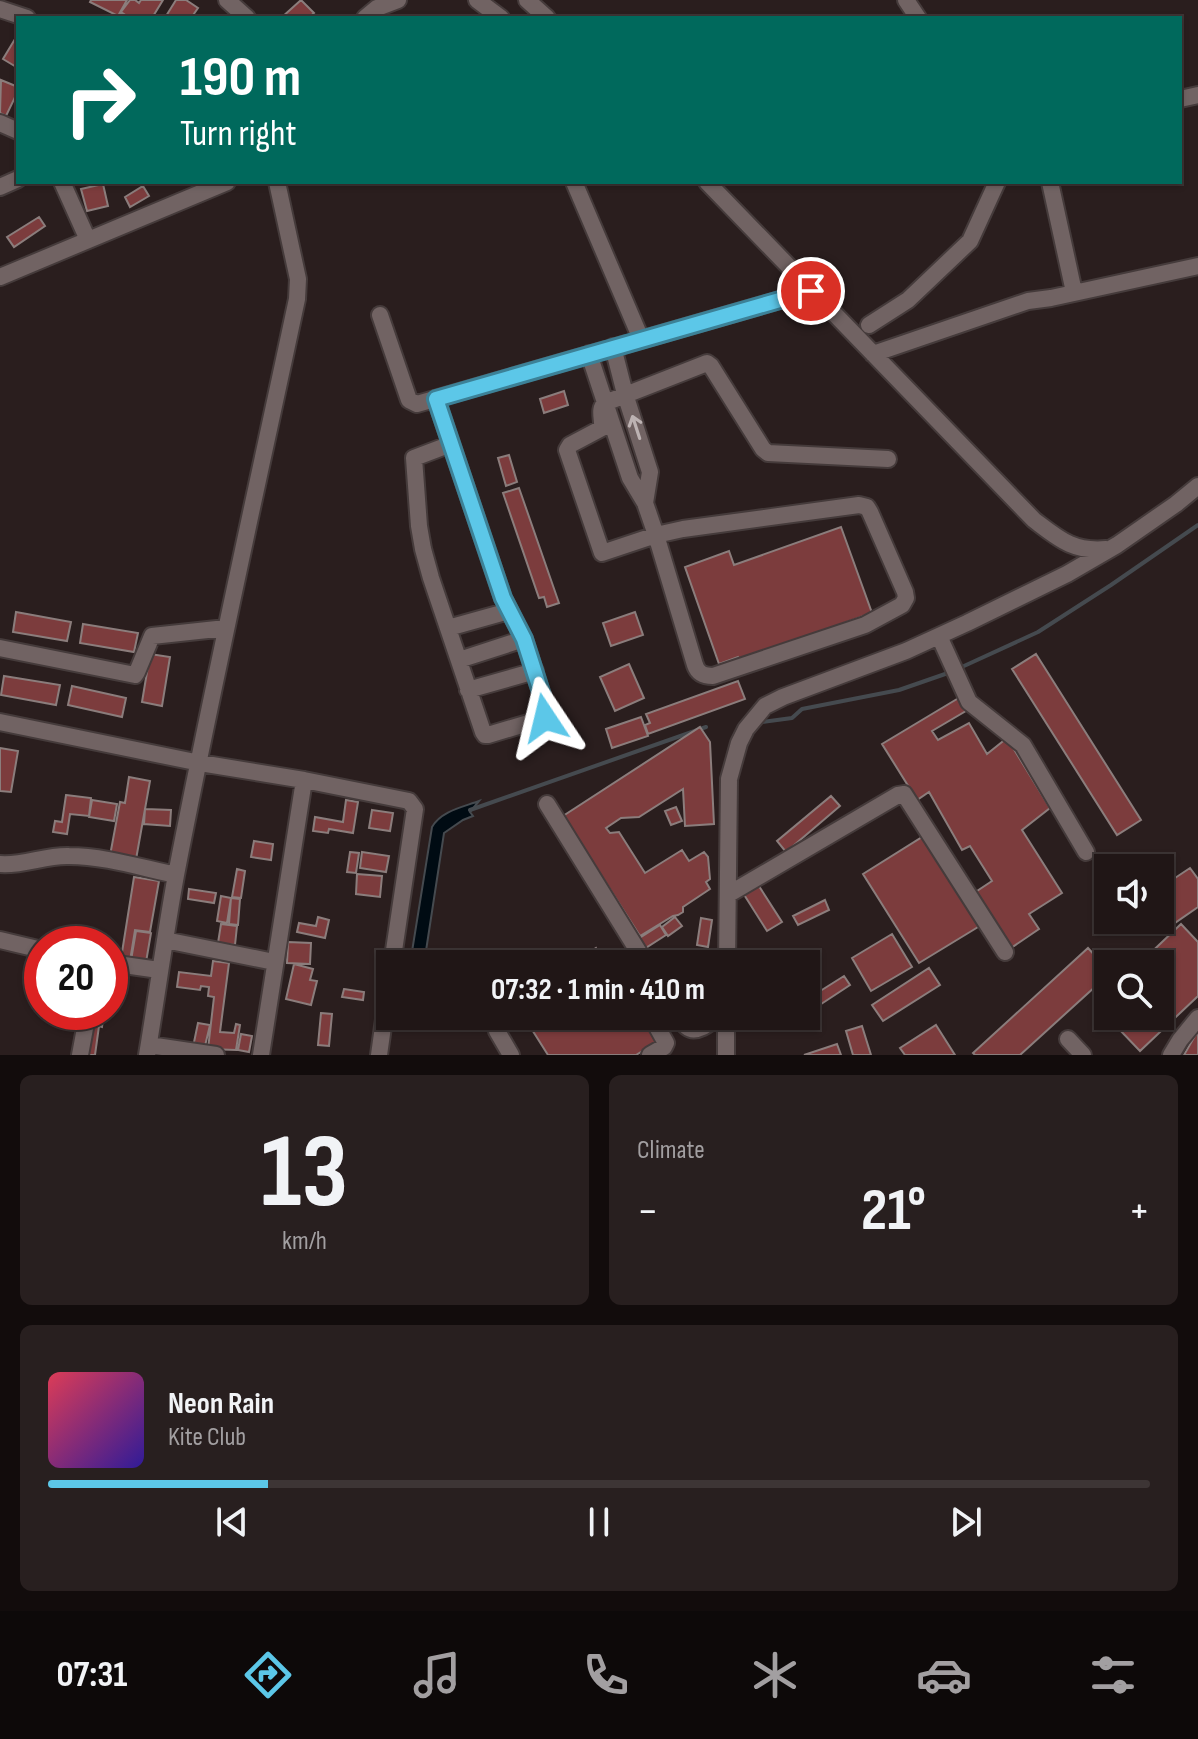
<!DOCTYPE html>
<meta charset="utf-8">
<style>
:root{--surface:#201616;--page:#281f1f;--text:#f1f3f6;--muted:#a29fa1;--line:#3d3535;--accent:#5cc7e8}
body{margin:0;font-family:"Sofia Sans Condensed",sans-serif;background:var(--page);color:var(--text);height:100vh;display:flex;flex-direction:column;font-size:30px;white-space:nowrap}
*{box-sizing:border-box;margin:0}
p{font-size:26px;color:var(--muted)}
.icon{flex:none;width:44px;height:44px;fill:none;stroke:currentColor;stroke-width:2;stroke-linecap:round;stroke-linejoin:round}
.map{position:relative;height:1055px;overflow:hidden}
.sheet{display:flex;flex-direction:column;gap:20px;padding:20px;background:#120c0c;flex:1}
.sheet>*{flex:none}
.hud{position:absolute;left:16px;top:16px;width:1166px;height:168px;border-radius:0px;box-shadow:0 2px 6px #0004,0 0 0 2px var(--line);background:#00695c;color:#fff;overflow:hidden}
.controls{position:absolute;left:1094px;top:854px;display:grid;gap:16px}
.controls a{display:grid;place-items:center;width:80px;height:80px;border-radius:0px;background:var(--surface);box-shadow:0 2px 6px #0004,0 0 0 2px var(--line);font-size:40px}
.speed{position:absolute;left:24px;top:926px;display:flex;gap:16px;font-size:40px;font-weight:700;text-align:center}
.speed>*{display:grid;place-content:center;width:104px;height:104px;border-radius:50%;background:var(--surface);box-shadow:0 2px 6px #0004,0 0 0 2px var(--line);line-height:1}
.speed .limit{border:12px solid #d22;background:#fff;color:#111}
.pin{position:absolute;display:grid;place-items:center;width:68px;height:68px;color:#fff;margin:-34px;border:4px solid #fff;border-radius:50%;box-shadow:0 2px 8px #0007}
.me{position:absolute;width:88px;margin:-44px;rotate:350deg;stroke-linejoin:round;filter:drop-shadow(0 0 6px #0008)}
.turn{display:flex;align-items:center;gap:28px;height:168px;padding:0 32px;font-size:36px}
.turn .icon{width:104px;height:104px;stroke-width:2.5}
.turn b{display:block;font-size:56px;line-height:68px}
.big{font-size:60px;font-weight:700;line-height:1.1}
.sheet .widget{flex:1;display:flex;flex-direction:column;justify-content:center;gap:12px;min-width:0;padding:0 28px;border-radius:12px;background:var(--page)}
.sheet .dial{align-items:center;gap:0}
.dial b{font-size:104px;line-height:1}
.song{display:flex;align-items:center;gap:24px}
.cover{width:96px;height:96px;border-radius:12px;background:linear-gradient(135deg,hsl(350 70% 55%),hsl(250 70% 35%))}
.played{height:8px;border-radius:4px;background:linear-gradient(90deg,var(--accent) 20%,var(--line) 20%)}
.keys{display:flex;justify-content:space-around;direction:ltr}
.heat{display:flex;justify-content:space-between;align-items:center;font-size:44px;direction:ltr}
.sheet .tiles{flex:1;display:grid;gap:20px;grid-template-columns:1fr 1fr}
.widget:last-child{grid-column:span 2}
.trip{position:absolute;left:376px;top:950px;width:444px;height:80px;border-radius:0px;background:var(--surface);box-shadow:0 2px 6px #0004,0 0 0 2px var(--line);font-weight:700;line-height:80px;text-align:center}
.dock{display:flex;height:128px;justify-content:space-around;align-items:center;background:#0d0909;color:var(--muted)}
.dock .icon{width:56px;height:56px}
.dock .on{color:var(--accent)}
.dock b{font-size:36px;color:var(--text)}
.map>svg:first-child{display:block}
.water{fill:#000b13;stroke:#454a4f;stroke-width:2}
.lines{fill:none;stroke-linecap:round;stroke-linejoin:round}
.stream{stroke:#454a4f;stroke-width:4}
.building{fill:#7c3c3d;stroke:#8b7d7c;stroke-width:2}
.minor-casing{stroke:#453b3b;stroke-width:20}
.minor{stroke:#716363;stroke-width:16}
.oneway{stroke:#bcb2b2}
.route-casing{stroke:#3c8197;stroke-width:20}
.route{stroke:#5cc7e8;stroke-width:14}
</style>
<div class="map">
<svg width="1198" height="1055" viewBox="0 0 1198 1055">
<rect width="100%" height="100%" fill="#2a1e1e"/>
<path class="water" d="M 479,801 L 470,812 L 473,816 L 463,820 L 444,833 L 424,964 L 410,964 L 432,827 C 441,811 463,807 479,801 Z"/>
<g class="lines">
<path class="stream" d="M 964,666 L 1038,632 L 1111,585 L 1198,525
M 762,722 L 792,718 L 802,709 L 899,690 L 948,673
M 470,810 L 706,727"/>
</g>
<path class="building" d="M 91,0 L 127,0 L 118,16 L 90,2 Z
M 130,0 L 135,0 L 139,3 L 141,0 L 163,0 L 152,18 L 130,18 L 121,12 Z
M 176,0 L 186,0 L 198,8 L 191,18 L 168,18 L 166,16 Z
M 301,0 L 314,13 L 308,18 L 281,18 Z
M 18,34 L 18,68 L 3,59 Z
M 1,80 L 18,87 L 18,91 L 6,116 L 0,113 Z
M 103,184 L 108,206 L 87,211 L 81,189 Z
M 143,186 L 149,196 L 130,207 L 125,197 Z
M 39,217 L 45,226 L 14,247 L 7,237 Z
M 564,391 L 568,405 L 544,413 L 540,399 Z
M 509,455 L 517,482 L 506,486 L 498,458 Z
M 519,488 L 559,603 L 547,607 L 544,597 L 539,598 L 503,493 Z
M 841,527 L 872,613 L 782,646 L 742,668 L 738,657 L 719,664 L 685,567 L 729,551 L 734,565 Z
M 16,612 L 71,622 L 67,641 L 13,632 Z
M 635,612 L 643,635 L 611,646 L 603,623 Z
M 83,624 L 138,633 L 134,652 L 80,643 Z
M 150,654 L 170,657 L 162,706 L 142,702 Z
M 1036,654 L 1141,820 L 1117,835 L 1012,669 Z
M 629,664 L 644,698 L 615,711 L 600,677 Z
M 4,676 L 60,685 L 56,705 L 1,695 Z
M 738,681 L 745,699 L 648,734 L 645,725 L 650,723 L 646,714 Z
M 72,686 L 126,698 L 122,717 L 68,705 Z
M 962,696 L 971,708 L 932,731 L 938,740 L 969,723 L 987,754 L 1007,738 L 1050,808 L 1022,830 L 1062,893 L 1029,914 L 1039,929 L 1011,948 L 974,893 L 992,881 L 970,846 L 962,850 L 929,792 L 917,800 L 882,744 Z
M 641,717 L 648,736 L 612,748 L 606,729 Z
M 700,727 L 710,742 L 714,824 L 685,826 L 683,789 L 639,817 L 621,818 L 606,828 L 610,833 L 619,832 L 645,873 L 682,850 L 689,861 L 704,852 L 708,857 L 710,879 L 706,882 L 710,889 L 683,907 L 683,912 L 678,915 L 673,916 L 640,936 L 563,816 Z
M 0,748 L 18,751 L 11,792 L 0,791 Z
M 129,777 L 150,781 L 135,865 L 109,861 L 120,802 L 125,803 Z
M 66,795 L 91,798 L 89,816 L 70,814 L 67,834 L 53,832 L 55,821 L 62,822 Z
M 831,796 L 840,806 L 786,852 L 777,841 Z
M 92,800 L 117,804 L 114,821 L 89,817 Z
M 346,800 L 358,802 L 353,833 L 329,829 L 328,833 L 313,831 L 315,817 L 343,822 Z
M 676,807 L 682,821 L 671,825 L 665,811 Z
M 145,809 L 171,810 L 170,826 L 144,824 Z
M 372,810 L 393,813 L 390,831 L 369,828 Z
M 927,834 L 983,924 L 919,963 L 863,874 Z
M 254,841 L 273,844 L 271,860 L 251,857 Z
M 350,852 L 359,853 L 356,873 L 347,872 Z
M 362,852 L 389,856 L 386,872 L 360,868 Z
M 1190,868 L 1198,879 L 1198,907 L 1169,927 L 1160,914 L 1160,888 Z
M 237,869 L 245,871 L 241,898 L 232,897 Z
M 357,874 L 382,876 L 380,897 L 356,894 Z
M 134,877 L 159,881 L 150,932 L 135,930 L 129,967 L 120,965 Z
M 757,883 L 782,922 L 767,931 L 743,893 Z
M 189,889 L 216,893 L 214,903 L 188,899 Z
M 221,896 L 231,898 L 227,923 L 217,921 Z
M 231,898 L 240,899 L 238,925 L 229,924 Z
M 825,900 L 829,910 L 798,925 L 793,916 Z
M 318,917 L 329,920 L 325,938 L 297,932 L 299,923 L 316,926 Z
M 675,917 L 682,926 L 668,936 L 662,927 Z
M 701,918 L 712,920 L 708,947 L 697,945 Z
M 221,924 L 237,926 L 235,945 L 218,943 Z
M 1181,924 L 1198,942 L 1198,996 L 1140,1051 L 1096,1005 L 1108,993 L 1108,1016 L 1160,1016 L 1160,964 L 1139,964 Z
M 660,925 L 666,935 L 644,949 L 638,939 Z
M 136,931 L 151,933 L 145,968 L 130,966 Z
M 892,934 L 912,967 L 871,991 L 852,958 Z
M 288,942 L 311,943 L 310,964 L 287,963 Z
M 596,948 L 602,958 L 616,950 L 625,964 L 572,964 Z
M 1088,948 L 1108,970 L 1108,975 L 1020,1055 L 975,1055 L 973,1053 Z
M 213,961 L 229,963 L 220,1032 L 234,1033 L 236,1024 L 240,1025 L 236,1050 L 208,1049 L 214,997 L 208,996 L 209,987 L 201,986 L 200,990 L 177,987 L 179,972 L 211,976 Z
M 294,964 L 313,969 L 310,980 L 317,981 L 311,1005 L 286,999 Z
M 929,968 L 940,985 L 883,1021 L 872,1005 Z
M 844,976 L 850,985 L 806,1014 L 806,1000 Z
M 344,989 L 364,992 L 363,1000 L 342,997 Z
M 93,1012 L 104,1012 L 102,1027 L 99,1026 L 95,1055 L 86,1055 Z
M 321,1013 L 332,1014 L 329,1046 L 318,1045 Z
M 508,1016 L 637,1016 L 643,1025 L 648,1022 L 660,1040 L 636,1055 L 548,1055 L 524,1017 L 513,1024 Z
M 198,1023 L 210,1025 L 204,1050 L 193,1047 Z
M 936,1025 L 955,1055 L 905,1055 L 900,1048 Z
M 862,1026 L 871,1055 L 853,1055 L 846,1031 Z
M 241,1034 L 252,1036 L 249,1052 L 238,1050 Z
M 1196,1034 L 1198,1035 L 1198,1055 L 1184,1055 Z
M 837,1044 L 841,1055 L 804,1055 Z"/>
<g class="lines">
<defs>
<path id="minor" d="M 227,0 L 247,18
M 477,0 L 501,18
M 527,0 L 547,18
M 906,0 L 918,18
M 0,9 L 27,18
M 365,18 L 377,8 L 398,0
M 1180,99 L 1198,95
M 0,123 L 18,131
M 62,182 L 88,240
M 574,182 L 641,339
M 707,182 L 1034,520 C 1059,539 1073,552 1106,549
M 1050,182 L 1074,292
M 0,187 L 18,179
M 0,277 L 227,182
M 380,315 L 409,400 L 417,404 L 811,291
M 869,325 L 908,300 L 970,241 L 997,182
M 613,347 L 625,394 L 650,472 L 645,503
M 589,354 L 630,478 L 645,503 L 656,535 L 695,665 C 698,674 704,676 713,676 L 865,625 L 902,605 L 906,598 L 905,592 L 870,512 L 867,507 L 859,505 L 683,529 L 656,535 L 602,553 L 567,450 L 570,445 L 602,428 C 603,419 598,409 605,403 L 707,363 L 711,366 L 763,449 L 768,453 L 888,459
M 873,354 L 1028,301 L 1051,298 L 1198,266
M 436,399 L 503,598 L 524,639 L 548,714 L 545,718 L 488,735 L 485,735 L 483,732 L 431,578 L 423,549 L 419,526 L 414,458 L 451,444
M 448,628 L 509,611
M 939,636 L 969,702 L 1023,745 L 1086,852
M 0,648 L 135,675 L 137,672 L 152,636 L 226,628
M 459,660 L 524,639
M 468,690 L 535,671
M 0,722 L 200,763 L 304,780 L 409,801 L 415,809 L 392,964
M 547,804 L 646,964
M 0,864 C 24,866 45,855 69,856 C 105,856 142,868 176,875
M 729,894 L 898,795 L 904,794 L 1005,952
M 0,940 L 42,950
M 165,940 L 274,962
M 110,963 L 159,970
M 727,964 L 729,779 L 739,743 L 746,729 L 765,706 L 783,697 L 906,651 L 967,623 L 1067,574 L 1117,545 L 1176,504 L 1198,486
M 678,1016 C 692,1040 701,1027 721,1016
M 497,1031 L 511,1055
M 1068,1039 L 1083,1055
M 149,1045 L 216,1055
M 80,1055 L 88,1012
M 147,1055 C 157,995 165,935 176,875 C 213,683 256,491 297,299 L 298,279 L 277,182
M 261,1055 L 304,780
M 379,1055 L 390,977
M 650,1055 L 664,1047 L 666,1043 L 651,1016
M 726,1055 L 726,1016
M 1171,1055 L 1180,1040 L 1198,1018"/>
</defs>
<use href="#minor" class="minor-casing"/>
<use href="#minor" class="minor"/>
</g>
<defs><path id="oneway-shaft" d="M-6 0H5M1.5-3L5.5 0L1.5 3" fill="none" stroke-width="1.6" stroke-linecap="round" stroke-linejoin="round" transform="scale(2)"/></defs>
<use class="oneway" href="#oneway-shaft" transform="translate(636 427) rotate(-108)"/>
<g class="lines">
<defs>
<path id="route" d="M 545,718 L 548,714 L 524,639 L 503,598 L 436,399 L 811,291"/>
</defs>
<use href="#route" class="route-casing"/>
<use href="#route" class="route"/>
</g>
</svg>
<div class="controls">
<a><svg class="icon" aria-label="sound" viewBox="0 0 24 24"><path d="M4 9h4l5-4v14l-5-4H4zM17 9q2 3 0 6"/></svg></a>
<a><svg class="icon" aria-label="search" viewBox="0 0 24 24"><circle cx="10" cy="10" r="6"/><path d="M15 15l6 6"/></svg></a>
</div>
<div class="speed"><div class="limit">20</div></div>
<div class="pin" style="left:811px;top:291px;background:#d93025"><svg class="icon" aria-label="arrive" viewBox="0 0 24 24"><path d="M6 21V4h12l-3 4 3 4H6"/></svg></div>
<svg class="me" style="left:545px;top:718px" viewBox="-20 -20 40 40"><path d="M0-17L14 15 0 8-14 15z" fill="#5cc7e8" stroke="#fff" stroke-width="4"/></svg>
<div class="trip">07:32 · 1 min · 410 m</div>
<div class="hud">
<div class="turn"><svg class="icon" aria-label="right" viewBox="0 0 24 24"><path d="M7 20v-9h11M14 6l5 5-5 5"/></svg><div><b>190 m</b>Turn right</div></div>
</div>
</div>
<section class="sheet">
<div class="tiles">
<div class="widget dial"><b>13</b><p>km/h</p></div>
<div class="widget"><p>Climate</p>
<div class="heat"><a>−</a><b class="big">21°</b><a>+</a></div>
</div>
<div class="widget">
<div class="song"><i class="cover"></i><div><b>Neon Rain</b><p>Kite Club</p></div></div>
<div class="played"></div>
<div class="keys"><svg class="icon" aria-label="previous" viewBox="0 0 24 24"><path d="M18 5L8 12l10 7zM5 5v14"/></svg><svg class="icon" aria-label="pause" viewBox="0 0 24 24"><path d="M8 5v14M16 5v14"/></svg><svg class="icon" aria-label="next" viewBox="0 0 24 24"><path d="M6 5l10 7-10 7zM19 5v14"/></svg></div>
</div>
</div>
</section>
<nav class="dock">
<b>07:31</b>
<svg class="icon on" aria-label="directions" viewBox="0 0 24 24"><path d="M12 3l9 9-9 9-9-9zM9 14v-3h6M13 9l2 2-2 2"/></svg>
<svg class="icon" aria-label="music" viewBox="0 0 24 24"><path d="M9 18V5l10-2v13"/><circle cx="6" cy="18" r="3"/><circle cx="16" cy="16" r="3"/></svg>
<svg class="icon" aria-label="phone" viewBox="0 0 24 24"><path d="M5 4h4l2 5-3 2q2 4 5 5l2-3 5 2v4C11 20 4 13 5 4z"/></svg>
<svg class="icon" aria-label="climate" viewBox="0 0 24 24"><path d="M12 3v18M4 7l16 10M4 17L20 7"/></svg>
<svg class="icon" aria-label="car" viewBox="0 0 24 24"><path d="M5 17H2v-5l4-1 3-4h7l3 4 3 1v5h-3M9 17h6M6 11h13"/><circle cx="7" cy="17" r="2"/><circle cx="17" cy="17" r="2"/></svg>
<svg class="icon" aria-label="filters" viewBox="0 0 24 24"><path d="M4 7h16M4 17h16"/><circle cx="9" cy="7" r="2"/><circle cx="15" cy="17" r="2"/></svg>
</nav>
